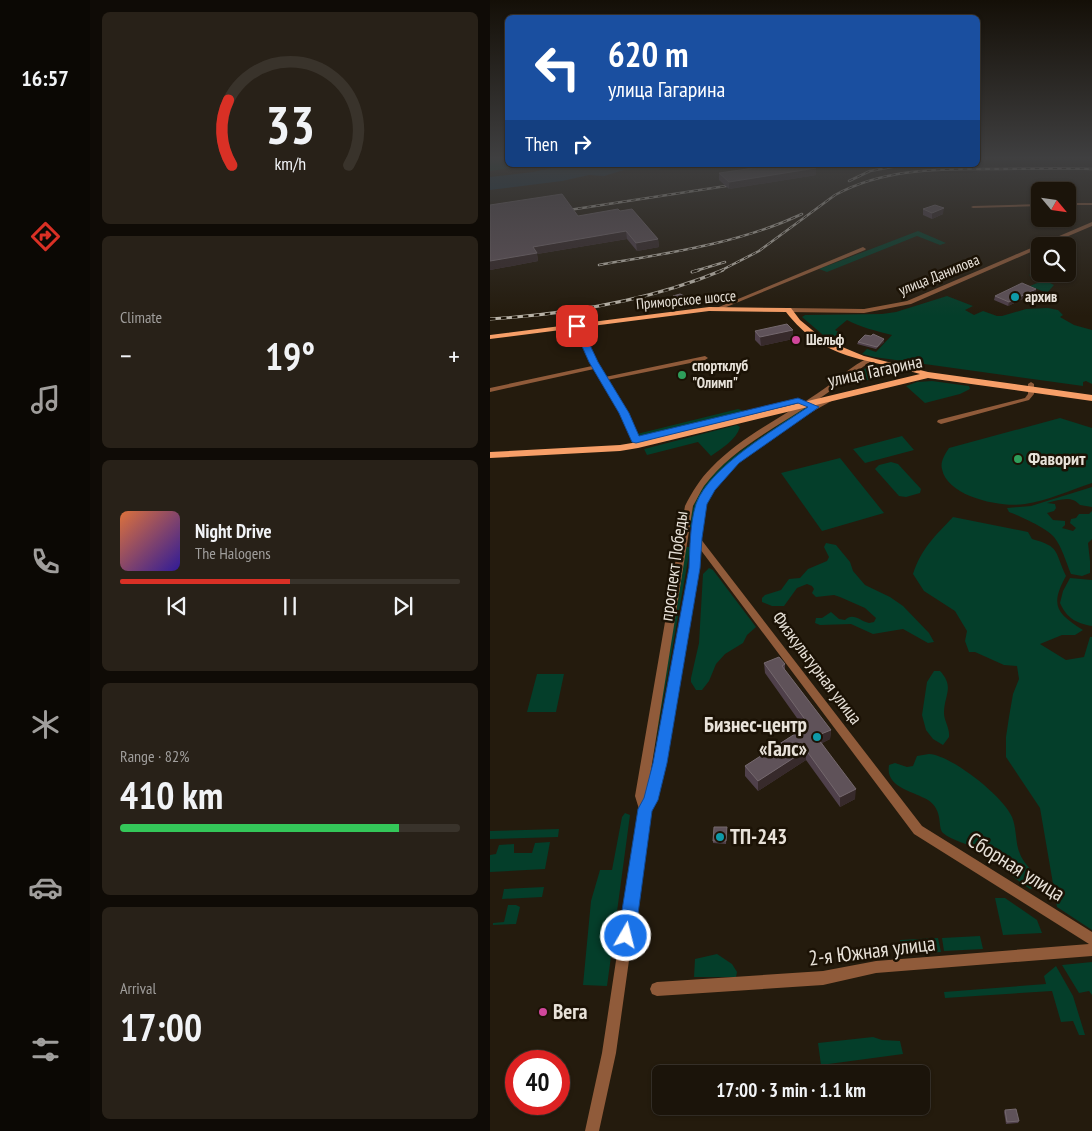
<!DOCTYPE html>
<meta charset="utf-8">
<style>
:root{--surface:#1b140a;--page:#282118;--text:#f1f3f6;--muted:#a09e9c;--line:#39332b;--accent:#d93025}
body{margin:0;font-family:"PT Sans Narrow",sans-serif;background:var(--page);color:var(--text);height:100vh;display:flex;flex-direction:column;font-size:19px;white-space:nowrap}
*{box-sizing:border-box;margin:0}
p{font-size:16px;color:var(--muted)}
.icon{flex:none;width:28px;height:28px;fill:none;stroke:currentColor;stroke-width:2;stroke-linecap:round;stroke-linejoin:round}
.map{position:relative;flex:1;overflow:hidden}
.panel{display:flex;flex-direction:column;gap:12px;padding:12px;background:#0f0b06;width:400px}
.panel>*{flex:none}
.banner{position:absolute;left:15px;top:15px;width:475px;height:152px;border-radius:8px;box-shadow:0 1px 4px #0004,0 0 0 1px var(--line);background:#1a4fa0;color:#fff;overflow:hidden}
.needle{width:32px;rotate:119deg}
.fabs{position:absolute;left:541px;top:182px;display:grid;gap:10px}
.fabs a{display:grid;place-items:center;width:45px;height:45px;border-radius:8px;background:var(--surface);box-shadow:0 1px 4px #0004,0 0 0 1px var(--line);font-size:25px}
.speed{position:absolute;left:15px;top:1050px;display:flex;gap:10px;font-size:25px;font-weight:700;text-align:center}
.speed>*{display:grid;place-content:center;width:65px;height:65px;border-radius:50%;background:var(--surface);box-shadow:0 1px 4px #0004,0 0 0 1px var(--line);line-height:1}
.speed .limit{border:8px solid #d22;background:#fff;color:#111}
.pin{position:absolute;display:grid;place-items:center;width:42px;height:42px;color:#fff;margin:-21px;border-radius:10px;box-shadow:0 2px 8px #0006}
.me{position:absolute;width:55px;margin:-28px;rotate:8deg;stroke-linejoin:round;filter:drop-shadow(0 0 4px #0008)}
.turn{display:flex;align-items:center;gap:18px;height:105px;padding:0 20px;font-size:22px}
.turn .icon{width:65px;height:65px;stroke-width:2.5}
.turn b{display:block;font-size:35px;line-height:42px}
.then{display:flex;align-items:center;height:48px;padding:0 20px;background:#0003;gap:10px;font-size:19px}
.big{font-size:38px;font-weight:700;line-height:1.1}
.panel .card{flex:1;display:flex;flex-direction:column;justify-content:center;gap:8px;min-width:0;padding:0 18px;border-radius:8px;background:var(--page)}
.panel .dial{align-items:center;gap:0}
.dial svg{height:130px;overflow:visible;fill:none;stroke:var(--line);stroke-width:7;stroke-linecap:round;text-anchor:middle}
.dial text{fill:var(--text);stroke:none}
.song{display:flex;align-items:center;gap:15px}
.cover{width:60px;height:60px;border-radius:8px;background:linear-gradient(135deg,hsl(20 70% 55%),hsl(250 70% 35%))}
.played{height:5px;border-radius:2px;background:linear-gradient(90deg,var(--accent) 50%,var(--line) 50%)}
.keys{display:flex;justify-content:space-around;direction:ltr}
.heat{display:flex;justify-content:space-between;align-items:center;font-size:28px;direction:ltr}
.charge{height:8px;border-radius:4px;background:linear-gradient(90deg,#34c759 82%,var(--line) 0)}
.trip{position:absolute;left:162px;top:1065px;width:278px;height:50px;border-radius:8px;background:var(--surface);box-shadow:0 1px 4px #0004,0 0 0 1px var(--line);font-weight:700;line-height:50px;text-align:center}
main{display:flex;flex:1;min-height:0}
.dock{display:flex;flex-direction:column;width:90px;justify-content:space-around;align-items:center;background:#0b0804;color:var(--muted)}
.dock .icon{width:35px;height:35px}
.dock .on{color:var(--accent)}
.dock b{font-size:22px;color:var(--text)}
.map>svg:first-child{display:block}
.green{fill:#043e2a}
.water{fill:#143447}
.lines{fill:none;stroke-linecap:round;stroke-linejoin:round}
.minor{fill:#905b3a;fill-rule:evenodd}
.major{fill:#f79f68;fill-rule:evenodd}
.rail-far1-casing{stroke:#bab4a9;stroke-width:2.5}
.rail-casing{stroke:#bab4a9;stroke-width:3}
.rail-far1{stroke:#1b1205;stroke-width:1;stroke-dasharray:4.5;stroke-linecap:butt}
.rail{stroke:#1b1205;stroke-width:2;stroke-dasharray:5.5;stroke-linecap:butt}
.wall{fill:#4f404a}
.shaded-wall{fill:#372a2b}
.building{fill:#5f5259;stroke:#74686d}
.route{fill:#1a73e8;stroke:#114b97}
.culture-dot{fill:#0f9aa8;stroke:#1b1205;stroke-width:2}
.hotel-dot{fill:#d1479c;stroke:#1b1205;stroke-width:2}
.leisure-dot{fill:#2e9e5b;stroke:#1b1205;stroke-width:2}
.labels{text-anchor:middle;stroke-width:5;stroke-linejoin:round;paint-order:stroke}
.far-street-label{font-size:15px;fill:#e8e2d9;stroke:#1b1205}
.far-poi-label{font-size:15px;font-weight:bold;fill:#e8e2d9;stroke:#1b1205;text-anchor:start}
.street-label{font-size:18px;fill:#e8e2d9;stroke:#1b1205}
.poi-label{font-size:18px;font-weight:bold;fill:#e8e2d9;stroke:#1b1205;text-anchor:start}
.near-poi-label{font-size:21px;font-weight:bold;fill:#e8e2d9;stroke:#1b1205;text-anchor:start}
.near-street-label{font-size:21px;fill:#e8e2d9;stroke:#1b1205}
</style>
<main>
<nav class="dock">
<b>16:57</b>
<svg class="icon on" aria-label="directions" viewBox="0 0 24 24"><path d="M12 3l9 9-9 9-9-9zM9 14v-3h6M13 9l2 2-2 2"/></svg>
<svg class="icon" aria-label="music" viewBox="0 0 24 24"><path d="M9 18V5l10-2v13"/><circle cx="6" cy="18" r="3"/><circle cx="16" cy="16" r="3"/></svg>
<svg class="icon" aria-label="phone" viewBox="0 0 24 24"><path d="M5 4h4l2 5-3 2q2 4 5 5l2-3 5 2v4C11 20 4 13 5 4z"/></svg>
<svg class="icon" aria-label="climate" viewBox="0 0 24 24"><path d="M12 3v18M4 7l16 10M4 17L20 7"/></svg>
<svg class="icon" aria-label="car" viewBox="0 0 24 24"><path d="M5 17H2v-5l4-1 3-4h7l3 4 3 1v5h-3M9 17h6M6 11h13"/><circle cx="7" cy="17" r="2"/><circle cx="17" cy="17" r="2"/></svg>
<svg class="icon" aria-label="filters" viewBox="0 0 24 24"><path d="M4 7h16M4 17h16"/><circle cx="9" cy="7" r="2"/><circle cx="15" cy="17" r="2"/></svg>
</nav>
<section class="panel">
<div class="card dial"><svg viewBox="0 0 100 80">
<path d="M14 69A42 42 0 1 1 86 69"/>
<path d="M14 69A42 42 0 0 1 12 29" stroke="#d93025"/>
<text x="50" y="56" font-size="32" font-weight="700">33</text>
<text x="50" y="72" font-size="11">km/h</text>
</svg></div>
<div class="card"><p>Climate</p>
<div class="heat"><a>−</a><b class="big">19°</b><a>+</a></div>
</div>
<div class="card">
<div class="song"><i class="cover"></i><div><b>Night Drive</b><p>The Halogens</p></div></div>
<div class="played"></div>
<div class="keys"><svg class="icon" aria-label="previous" viewBox="0 0 24 24"><path d="M18 5L8 12l10 7zM5 5v14"/></svg><svg class="icon" aria-label="pause" viewBox="0 0 24 24"><path d="M8 5v14M16 5v14"/></svg><svg class="icon" aria-label="next" viewBox="0 0 24 24"><path d="M6 5l10 7-10 7zM19 5v14"/></svg></div>
</div>
<div class="card"><p>Range · 82%</p><b class="big">410 km</b><div class="charge"></div></div>
<div class="card"><p>Arrival</p><b class="big">17:00</b></div>
</section>
<div class="map">
<svg width="602" height="1131" viewBox="0 0 602 1131">
<rect width="100%" height="100%" fill="#241b0d"/>
<path class="green" d="M 0,157 L 17,157 L 18,165 L 40,165 L 0,171 Z
M 428,231 L 456,243 L 450,245 L 427,236 L 337,272 L 329,269 Z
M 550,269 L 550,274 L 560,278 L 565,274 L 570,274 L 560,283 L 564,285 L 557,293 L 540,286 L 552,281 L 539,275 Z
M 457,296 L 483,306 L 475,310 L 484,315 L 493,311 L 507,316 L 512,316 L 536,309 L 558,308 L 568,310 L 573,315 L 570,317 L 584,325 L 602,330 L 602,384 L 596,381 L 593,382 L 593,386 L 384,357 L 372,354 L 377,349 L 386,352 L 402,335 C 386,331 370,327 357,320 L 345,330 L 356,337 L 346,346 L 312,317 L 315,315 L 392,314 L 406,312 Z
M 386,365 L 397,368 L 398,371 L 393,377 L 348,386 L 379,366 Z
M 442,381 L 479,386 L 480,389 L 470,394 L 435,403 L 416,386 L 427,382 Z
M 320,405 L 321,407 C 297,424 240,456 225,478 C 215,492 210,512 203,528 L 200,527 C 201,480 246,454 281,430 C 294,422 306,411 320,405 Z
M 248,409 L 255,411 L 152,436 L 147,434 Z
M 570,418 L 602,428 L 602,483 C 581,490 556,501 535,504 C 512,508 457,497 452,469 C 450,462 455,454 459,448 Z
M 247,425 L 250,427 C 246,440 232,448 221,456 L 208,442 L 157,455 L 154,449 Z
M 412,436 L 424,450 L 375,463 L 363,449 Z
M 350,458 L 394,513 L 332,531 L 291,473 Z
M 401,462 L 408,464 L 431,489 L 430,493 L 416,497 L 409,496 L 385,469 L 389,465 Z
M 602,487 L 602,507 L 590,505 C 581,495 570,500 557,503 L 565,504 L 566,508 L 564,511 L 557,513 L 563,520 L 575,521 L 575,525 L 572,528 L 583,531 L 586,528 L 580,523 L 581,519 L 586,518 L 589,514 L 599,514 L 602,511 L 602,539 L 598,543 L 600,561 L 600,573 L 592,576 L 581,574 C 576,562 572,547 564,537 C 556,528 530,516 519,512 L 517,508 L 541,506 Z
M 463,517 L 538,532 L 542,539 C 571,547 564,551 576,576 C 560,605 566,613 593,630 L 585,635 L 572,635 L 550,644 L 576,660 L 594,657 L 600,637 L 602,637 L 602,930 L 567,907 L 550,808 L 516,757 L 516,737 L 519,717 L 523,694 L 529,679 L 527,666 L 514,665 L 485,652 L 479,652 L 475,641 L 477,631 L 465,611 L 434,591 L 423,574 C 431,549 445,536 463,517 Z
M 336,543 L 346,545 L 360,562 L 363,571 L 375,585 L 400,597 L 413,606 L 439,633 L 444,642 L 438,643 L 413,629 L 383,634 L 361,624 L 330,625 L 325,623 L 326,618 L 332,618 L 341,612 L 349,619 L 355,620 C 363,612 370,621 379,623 L 384,622 L 386,618 L 375,608 L 350,597 L 344,595 L 326,597 L 322,593 L 324,589 L 322,586 L 317,584 L 307,588 L 294,606 L 282,606 L 272,602 L 272,598 L 275,595 L 291,590 L 299,579 L 310,578 L 318,569 L 337,561 L 339,557 L 334,547 Z
M 195,547 L 199,547 L 200,549 L 162,762 Z
M 219,568 L 223,570 L 266,627 L 257,635 L 253,643 L 235,654 L 226,664 L 219,681 L 212,690 L 206,690 L 201,682 L 201,678 L 209,643 L 213,574 Z
M 580,578 L 602,580 L 602,626 C 585,623 577,618 570,603 L 573,591 Z
M 444,671 L 450,671 C 465,687 454,695 454,713 C 454,721 460,728 459,737 L 453,745 L 443,739 L 436,730 L 432,715 L 437,682 Z
M 47,674 L 74,674 L 66,712 L 37,712 Z
M 439,754 C 461,755 513,796 522,817 C 527,829 525,843 530,854 C 535,867 549,873 547,887 L 540,889 C 522,877 506,862 488,850 C 478,843 462,841 453,833 C 447,827 454,811 438,800 C 424,791 395,788 399,765 L 405,763 L 417,767 L 423,766 L 427,756 Z
M 135,813 L 140,815 L 117,986 L 93,985 L 101,901 L 110,870 L 122,870 L 132,817 Z
M 69,829 L 68,837 L 0,839 L 0,831 Z
M 60,842 L 55,869 L 0,872 L 0,855 L 6,854 L 9,845 L 24,844 L 24,853 L 42,853 L 45,843 Z
M 54,887 L 52,897 L 12,899 L 14,889 Z
M 505,898 L 515,898 L 547,920 L 552,933 L 513,935 Z
M 18,905 L 26,905 L 30,907 L 26,924 L 3,925 L 3,923 L 14,922 Z
M 490,936 L 493,949 L 454,951 L 452,938 Z
M 448,938 L 451,952 L 412,954 L 410,940 Z
M 227,954 L 242,964 L 247,972 L 246,977 L 204,977 L 205,959 Z
M 602,962 L 602,995 L 599,991 L 589,993 L 572,965 Z
M 566,966 L 583,996 L 595,1035 L 589,1035 L 583,1021 L 571,1022 L 562,991 L 455,998 L 454,992 L 556,984 L 554,976 Z
M 383,1037 L 392,1040 L 410,1041 L 413,1054 L 331,1065 L 328,1043 Z"/>
<path class="water" d="M 76,165 L 188,165 L 172,167 L 169,170 L 134,170 L 114,176 L 99,175 L 72,181 L 0,190 L 0,177 L 43,172 Z"/>
<g class="lines">
<path class="minor" d="M 578,203 L 602,203 L 602,205 L 578,205 Z
M 550,204 L 550,206 L 483,208 L 481,207 L 483,206 Z
M 602,222 L 602,226 L 555,246 L 550,246 L 550,248 L 421,304 L 374,313 L 298,312 L 295,310 L 298,308 L 374,309 L 417,301 Z
M 373,247 L 376,249 L 375,250 L 229,310 L 224,309 Z
M 87,324 L 90,326 L 106,363 L 115,377 L 215,356 L 218,358 L 215,360 L 117,380 L 138,413 L 152,445 L 151,447 L 145,447 L 144,445 L 130,413 L 104,369 L 0,392 L 0,388 L 102,366 L 84,326 Z
M 379,358 L 381,359 L 381,361 C 360,376 340,392 318,406 C 282,430 241,450 214,486 C 210,492 207,499 203,506 L 157,795 L 164,766 L 201,568 L 203,527 L 208,503 L 216,488 L 229,473 L 267,442 L 326,404 L 341,397 L 345,397 L 345,399 C 308,419 247,456 223,490 C 213,504 211,521 210,538 L 432,826 L 602,932 L 602,956 L 386,973 L 333,985 L 167,996 L 162,994 L 160,989 L 162,984 L 167,982 L 333,971 L 386,961 L 599,944 L 424,834 L 210,549 L 209,568 L 174,766 L 167,801 L 160,811 L 126,1053 L 109,1131 L 95,1131 L 112,1053 L 149,809 L 145,796 L 195,506 C 202,492 210,479 221,468 C 251,436 293,417 328,393 C 344,383 363,364 379,358 Z
M 541,382 L 544,384 L 544,394 L 539,400 L 451,424 L 447,422 L 448,420 L 535,398 L 538,394 L 538,384 Z"/>
<path class="major" d="M 219,307 L 298,308 L 301,308 L 310,320 L 333,339 L 374,356 L 438,372 L 602,395 L 602,401 L 438,378 L 148,448 L 130,451 L 0,458 L 0,452 L 130,445 L 148,442 L 430,374 C 377,358 334,361 296,312 L 219,311 L 0,339 L 0,335 Z"/>
<defs>
<path id="rail-far1" d="M 359,181 L 380,171 L 402,167
M 79,210 L 249,184
M 109,265 C 178,253 248,244 312,214
M 205,271 L 235,262
M 230,271 L 269,251 L 345,195 C 393,169 445,169 498,169 C 533,169 567,168 602,169"/>
<path id="rail" d="M 202,272 L 209,270
M 0,319 C 80,314 159,301 233,270"/>
</defs>
<use href="#rail-far1" class="rail-far1-casing"/>
<use href="#rail" class="rail-casing"/>
<use href="#rail-far1" class="rail-far1"/>
<use href="#rail" class="rail"/>
</g>
<path class="wall" d="M 229,173 L 326,175 L 239,189 L 229,180 Z
M 0,205 L 88,216 L 130,211 L 168,239 L 169,247 L 147,251 L 137,239 L 47,254 L 48,261 L 0,270 Z
M 433,209 L 453,214 L 442,219 L 433,215 Z
M 546,289 L 545,293 L 518,306 L 504,300 L 505,296 Z
M 183,296 L 200,305 L 192,308 L 184,303 Z
M 303,330 L 303,339 L 271,346 L 265,340 L 265,331 Z
M 394,339 L 394,342 L 386,349 L 367,344 L 368,342 Z
M 274,663 L 295,664 L 295,670 L 341,730 L 340,739 L 332,743 L 365,799 L 350,807 L 316,760 L 268,791 L 255,776 L 255,766 L 314,728 L 275,673 Z
M 237,827 L 236,844 L 223,843 L 223,841 Z
M 515,1110 L 529,1121 L 528,1123 L 516,1124 L 514,1112 Z"/>
<path class="shaded-wall" d="M 326,168 L 326,175 L 239,189 L 239,182 Z
M 454,208 L 453,214 L 442,219 L 442,213 Z
M 136,231 L 137,239 L 47,254 L 48,261 L 0,270 L 0,261 L 43,247 Z
M 168,239 L 169,247 L 147,251 L 146,243 Z
M 546,289 L 545,293 L 518,306 L 519,302 Z
M 199,298 L 200,305 L 192,308 L 192,301 Z
M 303,330 L 303,339 L 271,346 L 270,337 Z
M 394,339 L 394,342 L 386,349 L 387,347 Z
M 341,730 L 340,739 L 326,746 L 326,736 Z
M 316,750 L 316,760 L 268,791 L 268,781 Z
M 366,789 L 365,799 L 350,807 L 350,797 Z"/>
<path class="building" d="M 286,165 L 322,165 L 326,168 L 239,182 L 229,173 Z
M 72,194 L 88,216 L 128,209 L 130,211 L 142,209 L 168,239 L 146,243 L 136,231 L 43,247 L 47,253 L 0,261 L 0,205 Z
M 445,205 L 454,208 L 442,213 L 433,209 Z
M 532,283 L 546,289 L 519,302 L 505,296 Z
M 190,294 L 199,298 L 192,301 L 183,296 Z
M 297,324 L 303,330 L 270,337 L 265,331 Z
M 383,334 L 394,339 L 387,347 L 368,342 L 375,335 L 381,336 Z
M 289,657 L 295,664 L 292,666 L 341,730 L 326,736 L 366,789 L 350,797 L 316,750 L 268,781 L 255,766 L 319,725 L 274,663 Z
M 224,827 L 237,827 L 236,841 L 223,841 Z
M 526,1109 L 529,1121 L 517,1122 L 515,1110 Z"/>
<linearGradient id="sky" x2="0" y2="1"><stop stop-color="#140f07"/><stop offset="0.5" stop-color="#3f3f40"/><stop offset="1" stop-color="#3f3f40" stop-opacity="0"/></linearGradient>
<rect width="602" height="316" fill="url(#sky)"/>
<path class="route" d="M 84,324 L 91,326 L 108,362 L 139,413 L 149,436 L 308,398 L 329,407 L 249,463 L 225,490 L 217,504 L 212,538 L 210,568 L 177,763 L 168,800 L 162,811 L 145,936 L 142,941 L 136,944 L 131,941 L 128,936 L 148,809 L 154,798 L 163,763 L 199,568 C 200,547 200,523 206,504 C 220,466 286,429 318,407 L 308,403 L 146,443 L 142,442 L 129,413 L 99,362 L 83,326 Z"/>
<g class="culture-dot">
<circle cx="525" cy="297" r="5"/>
<circle cx="327" cy="737" r="5"/>
<circle cx="230" cy="837" r="5"/>
</g>
<g class="hotel-dot">
<circle cx="306" cy="340" r="5"/>
<circle cx="53" cy="1012" r="5"/>
</g>
<g class="leisure-dot">
<circle cx="192" cy="375" r="5"/>
<circle cx="528" cy="459" r="5"/>
</g>
<g class="labels">
<g class="far-street-label">
<text transform="translate(449 275) rotate(-22)" y="5">улица Данилова</text>
<text transform="translate(196 300) rotate(-5)" y="5">Приморское шоссе</text>
</g>
<g class="far-poi-label">
<text x="535" y="302">архив</text>
<text x="316" y="345">Шельф</text>
<text x="202" y="371">спортклуб<tspan x="202" dy="17">"Олимп"</tspan></text>
</g>
<g class="street-label">
<text transform="translate(385 371) rotate(-12)" y="6">улица Гагарина</text>
<text transform="translate(184 566) rotate(-82)" y="6">проспект Победы</text>
<text transform="translate(327 668) rotate(53)" y="6">Физкультурная улица</text>
</g>
<g class="poi-label">
<text x="538" y="465">Фаворит</text>
</g>
<g class="near-poi-label">
<text x="317" y="732" text-anchor="end">Бизнес-центр<tspan x="317" dy="24">«Галс»</tspan></text>
<text x="240" y="844">ТП-243</text>
<text x="63" y="1019">Вега</text>
</g>
<g class="near-street-label">
<text transform="translate(526 867) rotate(32)" y="7">Сборная улица</text>
<text transform="translate(382 951) rotate(-7)" y="7">2-я Южная улица</text>
</g>
</g>
</svg>
<div class="fabs">
<a><svg class="needle" viewBox="-14 -14 28 28"><path d="M0-13l5 13h-10z" fill="#e53935"/><path d="M0 13l5-13h-10z" fill="#a09e9c"/></svg></a>
<a><svg class="icon" aria-label="search" viewBox="0 0 24 24"><circle cx="10" cy="10" r="6"/><path d="M15 15l6 6"/></svg></a>
</div>
<div class="speed"><div class="limit">40</div></div>
<div class="pin" style="left:87px;top:326px;background:#d93025"><svg class="icon" aria-label="arrive" viewBox="0 0 24 24"><path d="M6 21V4h12l-3 4 3 4H6"/></svg></div>
<svg class="me" style="left:136px;top:936px" viewBox="-20 -20 40 40"><circle r="17" fill="#1a73e8" stroke="#fff" stroke-width="3"/><path d="M0-11L8 9 0 5-8 9z" fill="#fff"/></svg>
<div class="trip">17:00 · 3 min · 1.1 km</div>
<div class="banner">
<div class="turn"><svg class="icon" aria-label="left" viewBox="0 0 24 24"><path d="M17 20v-9H6M10 6l-5 5 5 5"/></svg><div><b>620 m</b>улица Гагарина</div></div>
<div class="then">Then<svg class="icon" aria-label="right" viewBox="0 0 24 24"><path d="M7 20v-9h11M14 6l5 5-5 5"/></svg></div>
</div>
</div>
</main>
